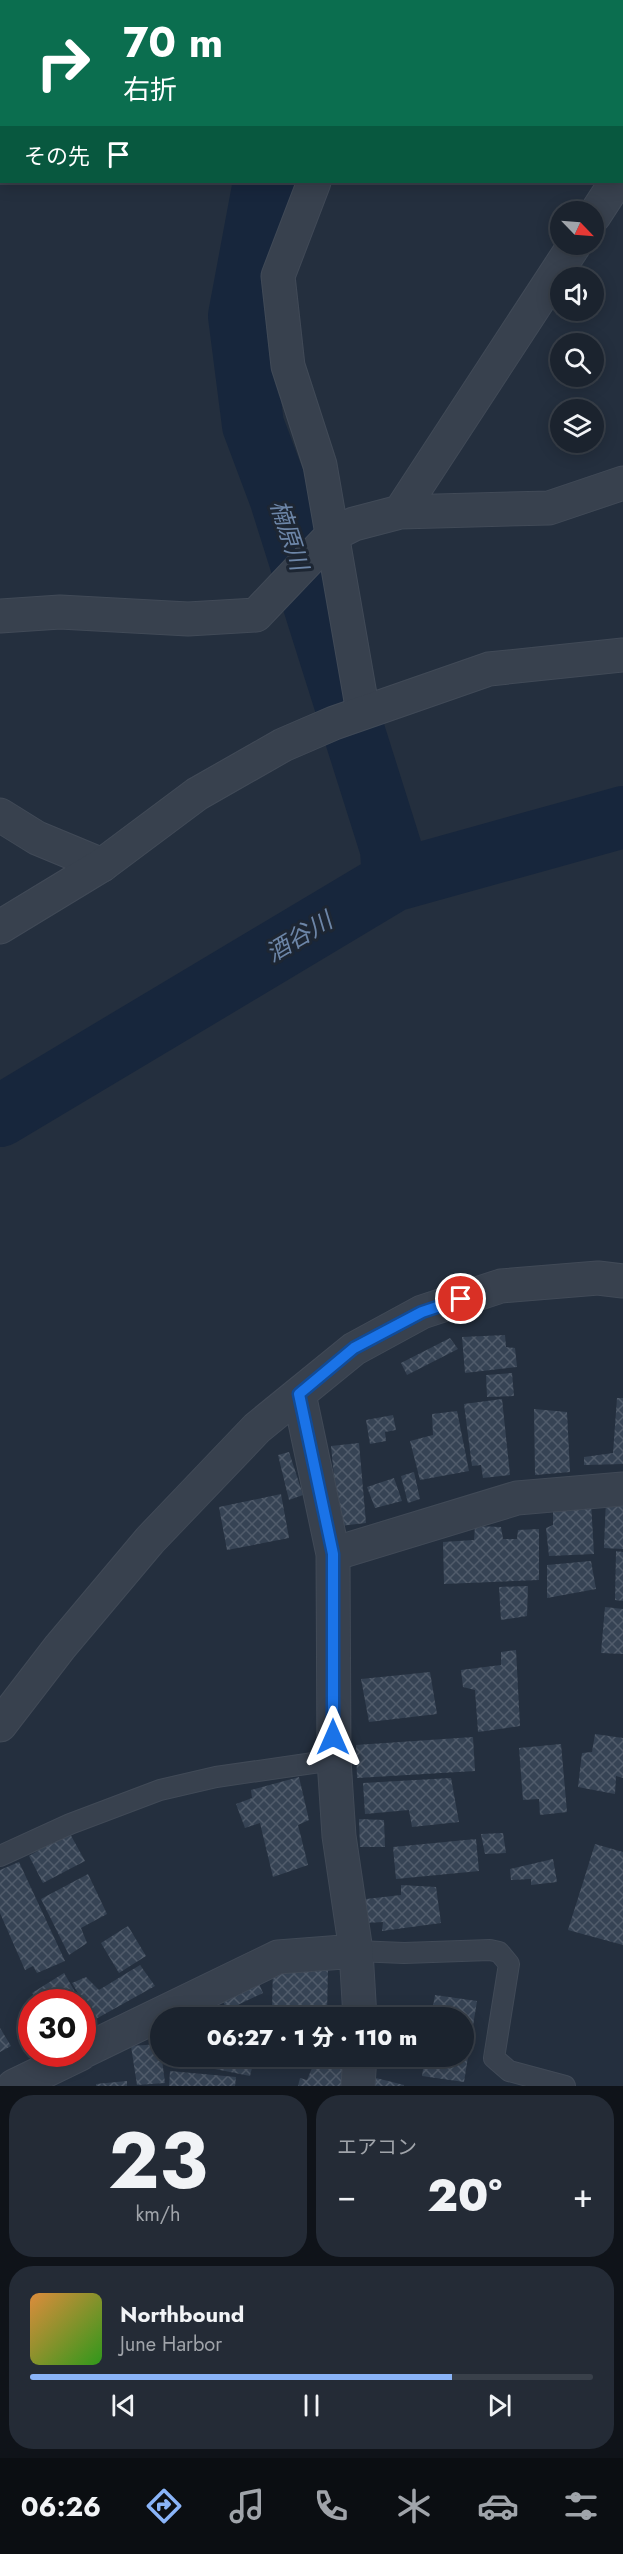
<!DOCTYPE html>
<html lang="ja">
<meta charset="utf-8">
<style>
:root{--surface:#1b232e;--page:#242b36;--text:#f1f3f6;--muted:#a0a4aa;--line:#39404a;--accent:#8ab4f8}
body{margin:0;font-family:Jost,"Noto Sans JP",sans-serif;background:var(--page);color:var(--text);height:100vh;display:flex;flex-direction:column;font-size:22px;white-space:nowrap}
*{box-sizing:border-box;margin:0}
p{font-size:20px;color:var(--muted)}
.icon{flex:none;width:33px;height:33px;fill:none;stroke:currentColor;stroke-width:2;stroke-linecap:round;stroke-linejoin:round}
.map{position:relative;height:2086px;overflow:hidden}
.side{display:flex;flex-direction:column;gap:9px;padding:9px;background:#0f1319;flex:1}
.side>*{flex:none}
.hud{position:absolute;left:0px;top:0px;width:624px;height:183px;box-shadow:0 3px 15px #0003,0 0 0 2px var(--line);background:#0b6e4f;color:#fff;overflow:hidden}
.needle{width:39px;rotate:115deg}
.controls{position:absolute;left:550px;top:201px;display:grid;gap:12px}
.controls a{display:grid;place-items:center;width:54px;height:54px;border-radius:50%;background:var(--surface);box-shadow:0 3px 15px #0003,0 0 0 2px var(--line);font-size:30px}
.speed{position:absolute;left:18px;top:1989px;display:flex;gap:12px;font-size:30px;font-weight:700;text-align:center}
.speed>*{display:grid;place-content:center;width:78px;height:78px;border-radius:50%;background:var(--surface);box-shadow:0 3px 15px #0003,0 0 0 2px var(--line);line-height:1}
.speed .limit{border:9px solid #d22;background:#fff;color:#111}
.pin{position:absolute;display:grid;place-items:center;width:51px;height:51px;color:#fff;margin:-26px;border:3px solid #fff;border-radius:50%;box-shadow:0 2px 6px #0007}
.me{position:absolute;width:66px;margin:-33px;rotate:0deg;stroke-linejoin:round;filter:drop-shadow(0 0 4px #0008)}
.turn{display:flex;align-items:center;gap:21px;height:126px;padding:0 24px;font-size:27px}
.turn .icon{width:78px;height:78px;stroke-width:2.5}
.turn b{display:block;font-size:42px;line-height:51px}
.then{display:flex;align-items:center;height:57px;padding:0 24px;background:#0003;gap:12px;font-size:22px}
.big{font-size:45px;font-weight:800;line-height:1.1}
.side .tile{flex:1;display:flex;flex-direction:column;justify-content:center;gap:9px;min-width:0;padding:0 21px;border-radius:24px;background:var(--page)}
.side .dial{align-items:center;gap:0}
.dial b{font-size:78px;line-height:1}
.song{display:flex;align-items:center;gap:18px}
.cover{width:72px;height:72px;border-radius:9px;background:linear-gradient(135deg,hsl(30 70% 55%),hsl(110 70% 35%))}
.played{height:6px;border-radius:3px;background:linear-gradient(90deg,var(--accent) 75%,var(--line) 75%)}
.keys{display:flex;justify-content:space-around;direction:ltr}
.heat{display:flex;justify-content:space-between;align-items:center;font-size:33px;direction:ltr}
.side .tiles{flex:1;display:grid;gap:9px;grid-template-columns:1fr 1fr}
.tile:last-child{grid-column:span 2}
.trip{position:absolute;left:150px;top:2007px;width:324px;height:60px;border-radius:30px;background:var(--surface);box-shadow:0 3px 15px #0003,0 0 0 2px var(--line);font-weight:800;line-height:60px;text-align:center}
.tab-bar{display:flex;height:96px;justify-content:space-around;align-items:center;background:#0b0e12;color:var(--muted)}
.tab-bar .icon{width:42px;height:42px}
.tab-bar .active{color:var(--accent)}
.tab-bar b{font-size:27px;color:var(--text)}
.map>svg:first-child{display:block}
.lines{fill:none;stroke-linecap:round;stroke-linejoin:round}
.river{stroke:#17263c;stroke-width:62}
.building{fill:url(#building-cross-hatch)}
.service-casing{stroke:#414a57;stroke-width:22}
.minor-casing{stroke:#414a57;stroke-width:35}
.tertiary-casing{stroke:#414a57;stroke-width:35}
.service{stroke:#38414e;stroke-width:20}
.minor{stroke:#38414e;stroke-width:33}
.tertiary{stroke:#38414e;stroke-width:33}
.route-casing{stroke:#114b97;stroke-width:15}
.route{stroke:#1a73e8;stroke-width:10}
.labels{text-anchor:middle;stroke-width:6;stroke-linejoin:round;paint-order:stroke}
.water-label{font-size:24px;font-style:italic;fill:#6d86a8;stroke:#1d2633}
</style>
<div class="map">
<svg width="623" height="2086" viewBox="0 0 623 2086">
<defs>
<pattern id="building-cross-hatch" width="8" height="8" patternUnits="userSpaceOnUse" patternTransform="scale(1.5)"><rect width="8" height="8" fill="#364354"/><path d="M0 0l8 8M0 8l8-8" fill="none" stroke="#515c6b"/></pattern>
</defs>
<rect width="100%" height="100%" fill="#242f3e"/>
<g class="lines">
<path class="river" d="M 398,2 L 399,0
M 264,182 L 239,316 L 253,425 L 280,497 L 391,849 L 393,881
M 0,1116 L 393,881 L 623,817"/>
</g>
<path class="building" d="M 505,1335 L 506,1347 L 515,1348 L 517,1367 L 465,1373 L 462,1337 Z
M 450,1338 L 458,1349 L 407,1375 L 401,1363 Z
M 512,1373 L 514,1396 L 487,1397 L 486,1375 Z
M 617,1398 L 623,1398 L 623,1464 L 584,1465 L 584,1457 L 613,1453 Z
M 502,1399 L 510,1475 L 483,1478 L 481,1465 L 472,1466 L 464,1404 Z
M 534,1409 L 567,1412 L 570,1472 L 535,1475 Z
M 457,1411 L 469,1471 L 420,1480 L 410,1441 L 433,1435 L 432,1414 Z
M 393,1415 L 396,1430 L 385,1432 L 386,1441 L 370,1444 L 366,1420 Z
M 359,1443 L 366,1523 L 339,1526 L 331,1446 Z
M 289,1452 L 303,1495 L 289,1500 L 278,1455 Z
M 414,1472 L 420,1499 L 408,1503 L 401,1476 Z
M 394,1478 L 402,1501 L 375,1508 L 367,1487 Z
M 281,1494 L 289,1538 L 227,1550 L 219,1507 Z
M 606,1498 L 623,1499 L 623,1549 L 604,1548 Z
M 591,1502 L 594,1554 L 549,1556 L 546,1528 L 553,1525 L 553,1504 Z
M 475,1526 L 501,1527 L 503,1539 L 517,1539 L 518,1530 L 539,1529 L 539,1580 L 444,1584 L 443,1542 L 474,1540 Z
M 616,1551 L 623,1552 L 623,1601 L 615,1600 Z
M 591,1561 L 596,1589 L 547,1598 L 547,1565 Z
M 528,1586 L 527,1616 L 501,1620 L 499,1587 Z
M 605,1607 L 623,1609 L 623,1654 L 601,1653 Z
M 516,1650 L 520,1726 L 478,1732 L 475,1690 L 463,1687 L 461,1670 L 501,1665 L 501,1652 Z
M 430,1672 L 437,1714 L 369,1722 L 361,1679 Z
M 595,1734 L 623,1738 L 623,1778 L 616,1776 L 615,1794 L 578,1787 L 582,1753 L 592,1752 Z
M 473,1737 L 475,1771 L 357,1778 L 356,1745 Z
M 561,1744 L 567,1812 L 540,1815 L 539,1799 L 523,1800 L 519,1748 Z
M 299,1777 L 309,1820 L 298,1825 L 308,1865 L 273,1877 L 260,1823 L 245,1828 L 236,1804 L 252,1798 L 251,1790 Z
M 451,1778 L 459,1822 L 412,1827 L 409,1810 L 365,1814 L 363,1783 Z
M 359,1819 L 384,1820 L 385,1847 L 360,1847 Z
M 69,1832 L 85,1861 L 43,1883 L 29,1856 Z
M 503,1833 L 506,1853 L 485,1854 L 481,1834 Z
M 476,1839 L 479,1871 L 396,1879 L 393,1847 Z
M 595,1844 L 623,1852 L 623,1945 L 568,1930 Z
M 553,1859 L 557,1882 L 531,1885 L 531,1879 L 511,1880 L 510,1869 Z
M 19,1862 L 65,1961 L 37,1973 L 33,1966 L 25,1970 L 0,1913 L 0,1870 Z
M 88,1874 L 107,1914 L 81,1928 L 87,1943 L 69,1955 L 41,1899 Z
M 401,1885 L 436,1887 L 441,1923 L 382,1931 L 383,1922 L 366,1923 L 366,1899 L 401,1895 Z
M 128,1926 L 146,1956 L 119,1973 L 101,1943 Z
M 140,1965 L 155,1986 L 94,2020 L 72,1983 L 86,1977 L 99,1990 Z
M 273,1966 L 328,1967 L 327,2014 L 272,2013 Z
M 64,1973 L 81,2002 L 38,2002 L 32,1993 Z
M 255,1974 L 263,1993 L 227,2010 L 218,1991 Z
M 435,1995 L 477,2001 L 464,2082 L 422,2076 L 425,2056 L 464,2056 L 464,2018 L 431,2018 Z
M 82,2005 L 92,2021 L 82,2027 Z
M 0,2028 L 11,2046 L 0,2052 Z
M 160,2044 L 165,2083 L 137,2085 L 131,2046 Z
M 208,2056 L 238,2056 L 254,2060 L 250,2076 L 205,2067 Z
M 315,2061 L 348,2071 L 344,2086 L 298,2086 L 300,2078 L 307,2080 Z
M 170,2071 L 236,2077 L 235,2086 L 169,2086 Z
M 376,2078 L 404,2085 L 404,2086 L 374,2086 Z
M 127,2081 L 127,2086 L 96,2086 L 96,2084 Z"/>
<g class="lines">
<defs>
<path id="service" d="M 0,1856 L 70,1824 L 160,1790 L 216,1777 L 334,1760
M 356,1951 L 404,1953 L 490,1950 L 499,1952 L 509,1964 L 494,2058 L 509,2071 L 565,2086"/>
<path id="minor" d="M 447,2 L 448,0
M 314,182 L 278,276 L 288,366 L 320,465 L 363,712
M 594,216 L 616,182
M 400,512 L 575,244
M 0,616 L 60,612 L 188,619 L 256,615 L 332,535 L 354,524 L 400,512 L 549,508 L 623,483
M 0,815 L 37,838 L 102,865
M 299,1394 L 333,1554 L 334,1760 L 339,1836 L 356,1951 L 360,2018
M 333,1554 L 517,1498 L 623,1489
M 0,1725 L 60,1647 L 150,1540 L 257,1428 L 354,1349 L 422,1312 L 501,1286 L 598,1278 L 623,1281
M 82,2052 L 278,1957 L 356,1951
M 14,2086 L 80,2054
M 358,2086 L 360,2056"/>
<path id="tertiary" d="M 0,927 L 102,865 L 197,794 L 283,745 L 334,723 L 489,669 L 623,655"/>
</defs>
<use href="#service" class="service-casing"/>
<use href="#minor" class="minor-casing"/>
<use href="#tertiary" class="tertiary-casing"/>
<use href="#service" class="service"/>
<use href="#minor" class="minor"/>
<use href="#tertiary" class="tertiary"/>
</g>
<g class="lines">
<defs>
<path id="route" d="M 333,1737 L 333,1554 L 299,1394 L 354,1348 L 422,1312 L 461,1299"/>
</defs>
<use href="#route" class="route-casing"/>
<use href="#route" class="route"/>
</g>
<g class="labels">
<g class="water-label">
<text transform="translate(289 535) rotate(72)" y="8">楠原川</text>
<text transform="translate(299 937) rotate(-31)" y="8">酒谷川</text>
</g>
</g>
</svg>
<div class="controls">
<a><svg class="needle" viewBox="-14 -14 28 28"><path d="M0-13l5 13h-10z" fill="#e53935"/><path d="M0 13l5-13h-10z" fill="#a0a4aa"/></svg></a>
<a><svg class="icon" aria-label="sound" viewBox="0 0 24 24"><path d="M4 9h4l5-4v14l-5-4H4zM17 9q2 3 0 6"/></svg></a>
<a><svg class="icon" aria-label="search" viewBox="0 0 24 24"><circle cx="10" cy="10" r="6"/><path d="M15 15l6 6"/></svg></a>
<a><svg class="icon" aria-label="layers" viewBox="0 0 24 24"><path d="M12 4l9 5-9 5-9-5zM3 14l9 5 9-5"/></svg></a>
</div>
<div class="speed"><div class="limit">30</div></div>
<div class="pin" style="left:461px;top:1299px;background:#d93025"><svg class="icon" aria-label="arrive" viewBox="0 0 24 24"><path d="M6 21V4h12l-3 4 3 4H6"/></svg></div>
<svg class="me" style="left:333px;top:1737px" viewBox="-20 -20 40 40"><path d="M0-17L14 15 0 8-14 15z" fill="#1a73e8" stroke="#fff" stroke-width="4"/></svg>
<div class="trip">06:27 · 1 分 · 110 m</div>
<div class="hud">
<div class="turn"><svg class="icon" aria-label="right" viewBox="0 0 24 24"><path d="M7 20v-9h11M14 6l5 5-5 5"/></svg><div><b>70 m</b>右折</div></div>
<div class="then">その先<svg class="icon" aria-label="arrive" viewBox="0 0 24 24"><path d="M6 21V4h12l-3 4 3 4H6"/></svg></div>
</div>
</div>
<section class="side">
<div class="tiles">
<div class="tile dial"><b>23</b><p>km/h</p></div>
<div class="tile"><p>エアコン</p>
<div class="heat"><a>−</a><b class="big">20°</b><a>+</a></div>
</div>
<div class="tile">
<div class="song"><i class="cover"></i><div><b>Northbound</b><p>June Harbor</p></div></div>
<div class="played"></div>
<div class="keys"><svg class="icon" aria-label="previous" viewBox="0 0 24 24"><path d="M18 5L8 12l10 7zM5 5v14"/></svg><svg class="icon" aria-label="pause" viewBox="0 0 24 24"><path d="M8 5v14M16 5v14"/></svg><svg class="icon" aria-label="next" viewBox="0 0 24 24"><path d="M6 5l10 7-10 7zM19 5v14"/></svg></div>
</div>
</div>
</section>
<nav class="tab-bar">
<b>06:26</b>
<svg class="icon active" aria-label="directions" viewBox="0 0 24 24"><path d="M12 3l9 9-9 9-9-9zM9 14v-3h6M13 9l2 2-2 2"/></svg>
<svg class="icon" aria-label="music" viewBox="0 0 24 24"><path d="M9 18V5l10-2v13"/><circle cx="6" cy="18" r="3"/><circle cx="16" cy="16" r="3"/></svg>
<svg class="icon" aria-label="phone" viewBox="0 0 24 24"><path d="M5 4h4l2 5-3 2q2 4 5 5l2-3 5 2v4C11 20 4 13 5 4z"/></svg>
<svg class="icon" aria-label="climate" viewBox="0 0 24 24"><path d="M12 3v18M4 7l16 10M4 17L20 7"/></svg>
<svg class="icon" aria-label="car" viewBox="0 0 24 24"><path d="M5 17H2v-5l4-1 3-4h7l3 4 3 1v5h-3M9 17h6M6 11h13"/><circle cx="7" cy="17" r="2"/><circle cx="17" cy="17" r="2"/></svg>
<svg class="icon" aria-label="filters" viewBox="0 0 24 24"><path d="M4 7h16M4 17h16"/><circle cx="9" cy="7" r="2"/><circle cx="15" cy="17" r="2"/></svg>
</nav>
